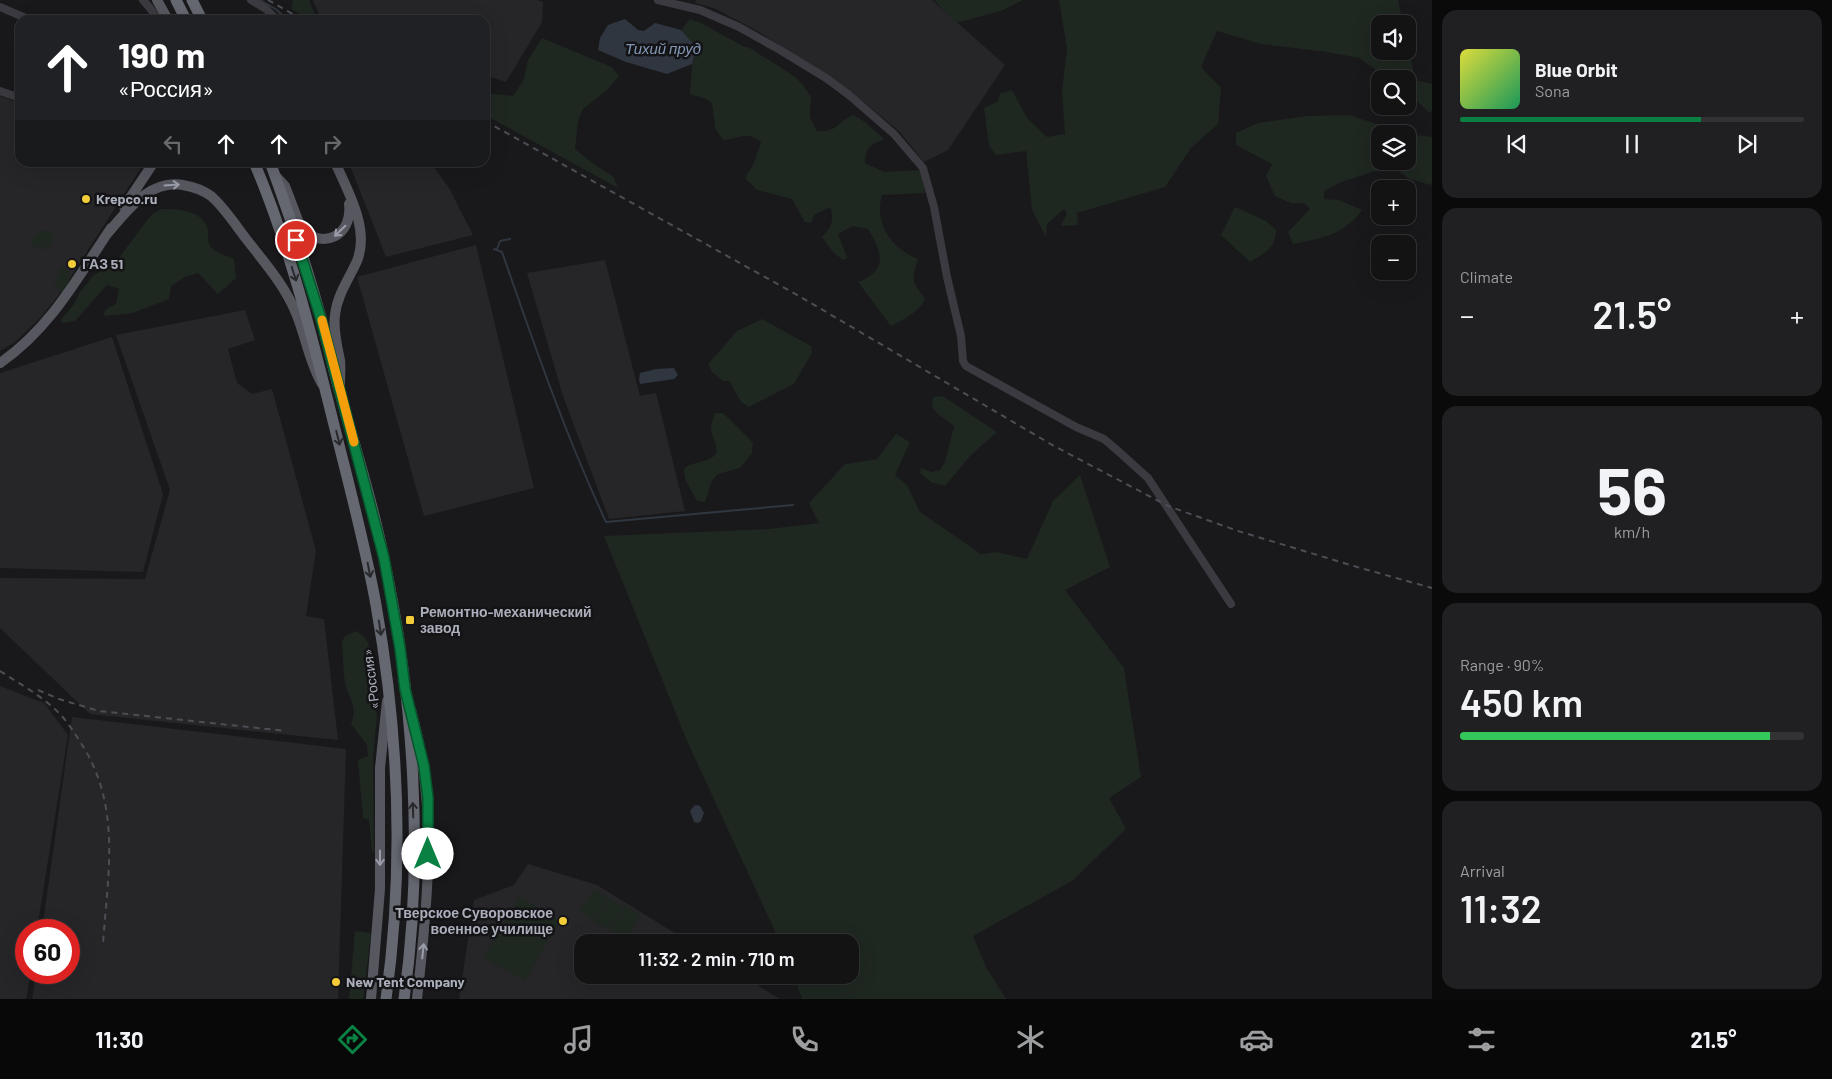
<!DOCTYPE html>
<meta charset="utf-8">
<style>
:root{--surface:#131314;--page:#202022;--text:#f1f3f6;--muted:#9d9ea0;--line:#323234;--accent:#0b8043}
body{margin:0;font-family:Barlow,sans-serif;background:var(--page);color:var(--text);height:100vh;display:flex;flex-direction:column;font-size:19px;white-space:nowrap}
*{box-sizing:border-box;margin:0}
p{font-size:16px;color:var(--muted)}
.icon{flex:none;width:28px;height:28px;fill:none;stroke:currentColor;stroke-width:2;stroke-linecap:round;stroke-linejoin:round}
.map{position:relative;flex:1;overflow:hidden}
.details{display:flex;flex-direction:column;gap:10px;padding:10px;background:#0a0a0b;width:400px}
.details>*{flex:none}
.top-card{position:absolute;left:15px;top:15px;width:475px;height:152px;border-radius:15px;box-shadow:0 5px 20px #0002,0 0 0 1px var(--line);background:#202124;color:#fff;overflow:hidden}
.controls{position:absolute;left:1371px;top:15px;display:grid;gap:10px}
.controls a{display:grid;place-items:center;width:45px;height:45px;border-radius:10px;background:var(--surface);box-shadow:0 5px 20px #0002,0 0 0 1px var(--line);font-size:25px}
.speed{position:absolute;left:15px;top:919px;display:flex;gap:10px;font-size:25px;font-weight:700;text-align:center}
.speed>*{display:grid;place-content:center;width:65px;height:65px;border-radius:50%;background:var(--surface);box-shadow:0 5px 20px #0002,0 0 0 1px var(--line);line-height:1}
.speed .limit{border:8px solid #d22;background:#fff;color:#111}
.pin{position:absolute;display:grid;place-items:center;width:42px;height:42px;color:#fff;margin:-21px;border:2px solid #fff;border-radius:50%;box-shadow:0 1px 5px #0007}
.me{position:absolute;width:55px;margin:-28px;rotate:0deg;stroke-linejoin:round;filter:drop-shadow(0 0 4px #0008)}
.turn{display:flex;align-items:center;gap:18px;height:105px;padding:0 20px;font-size:22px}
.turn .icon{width:65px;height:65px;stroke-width:2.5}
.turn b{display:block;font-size:35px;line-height:42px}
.lanes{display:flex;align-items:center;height:48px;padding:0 20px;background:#0003;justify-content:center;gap:25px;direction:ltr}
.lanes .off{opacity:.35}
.big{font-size:38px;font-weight:600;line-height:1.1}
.details .card{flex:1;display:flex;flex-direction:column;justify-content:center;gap:8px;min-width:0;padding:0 18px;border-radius:15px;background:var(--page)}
.details .dial{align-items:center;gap:0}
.dial b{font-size:65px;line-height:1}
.song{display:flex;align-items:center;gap:15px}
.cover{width:60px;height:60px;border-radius:8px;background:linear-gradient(135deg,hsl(60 70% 55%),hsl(150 70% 35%))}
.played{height:5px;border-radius:2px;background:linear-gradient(90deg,var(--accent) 70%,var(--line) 70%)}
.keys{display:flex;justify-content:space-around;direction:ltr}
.heat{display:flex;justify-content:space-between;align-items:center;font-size:28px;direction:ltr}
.charge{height:8px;border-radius:4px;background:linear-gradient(90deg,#34c759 90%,var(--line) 0)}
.trip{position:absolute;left:574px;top:934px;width:285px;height:50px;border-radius:15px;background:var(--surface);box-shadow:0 5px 20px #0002,0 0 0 1px var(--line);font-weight:600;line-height:50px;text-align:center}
.tabs{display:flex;height:80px;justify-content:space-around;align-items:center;background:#080808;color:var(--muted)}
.tabs .icon{width:35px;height:35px}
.tabs .selected{color:var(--accent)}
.tabs b{font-size:22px;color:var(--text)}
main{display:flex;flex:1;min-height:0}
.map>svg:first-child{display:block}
.built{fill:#262528}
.green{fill:#1f2721}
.water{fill:#2f3640}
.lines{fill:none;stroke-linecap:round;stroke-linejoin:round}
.stream{stroke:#2f3640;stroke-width:2}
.minor{stroke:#3a3a40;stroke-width:8}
.major{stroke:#56575f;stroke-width:10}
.highway{stroke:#666871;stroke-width:11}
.rail{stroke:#4d4e55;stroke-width:2;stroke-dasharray:6 5;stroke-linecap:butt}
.oneway{stroke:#9a9da9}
.oneway2{stroke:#28292d}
.route-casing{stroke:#07532c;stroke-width:12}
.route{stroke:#0b8043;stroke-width:9}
.slow{stroke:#f59e0b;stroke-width:9}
.poi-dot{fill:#f3cc39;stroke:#141416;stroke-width:2}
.labels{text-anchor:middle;stroke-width:5;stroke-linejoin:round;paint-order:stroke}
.poi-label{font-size:14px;font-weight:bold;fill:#abaebb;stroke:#141416;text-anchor:start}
.street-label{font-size:14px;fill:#abaebb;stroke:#141416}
.water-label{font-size:15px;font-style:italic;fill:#8397b6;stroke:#141416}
</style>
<main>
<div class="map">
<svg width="1432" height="999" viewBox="0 0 1432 999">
<rect width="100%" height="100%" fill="#19191b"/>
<path class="built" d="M 313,0 L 537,0 L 543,2 L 542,22 L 506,82 L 485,75 L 485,20 L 333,20 L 319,14 Z
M 696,0 L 932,0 L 1005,65 L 948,150 L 924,162 L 899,131 L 851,92 L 759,32 L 714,8 L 695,3 Z
M 0,96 L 20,103 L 20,162 L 144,163 L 61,292 L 41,317 L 15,342 L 0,351 Z
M 349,163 L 431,163 L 449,188 L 473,235 L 386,257 Z
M 476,245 L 534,488 L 424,516 L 357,277 Z
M 605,260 L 640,396 L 656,393 L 685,511 L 609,519 L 563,396 L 527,273 Z
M 245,310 L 255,340 L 228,349 L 237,383 L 252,394 L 272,389 L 316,551 L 306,616 L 324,619 L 338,740 L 90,714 L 0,628 L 0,578 L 145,579 L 170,490 L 116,335 Z
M 112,337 L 163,494 L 143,572 L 0,568 L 0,373 Z
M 0,686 L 44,703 L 68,735 L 37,930 L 26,930 L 26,972 L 31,973 L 26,999 L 0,999 Z
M 72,717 L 346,749 L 338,999 L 32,999 L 36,973 L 69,972 L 69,930 L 42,930 Z
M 528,864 L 597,885 L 689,942 L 582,942 L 582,975 L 741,975 L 780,999 L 459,999 L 474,900 L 514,885 Z"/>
<path class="green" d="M 293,0 L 309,0 L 316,17 L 322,20 L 311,20 L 291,9 Z
M 934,0 L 1023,0 L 1001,11 L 956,23 Z
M 1059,0 L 1398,0 L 1403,24 L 1380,24 L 1380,51 L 1408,51 L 1408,44 L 1415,80 L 1432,84 L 1432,111 L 1430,113 L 1408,93 L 1408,79 L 1389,79 L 1359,58 L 1327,52 L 1261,44 L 1217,31 L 1201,67 L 1221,88 L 1218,124 L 1191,148 L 1165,187 L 1077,213 L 1078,225 L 1063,226 L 1061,225 L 1067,214 L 1064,209 L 1047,224 L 1046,237 L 1032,210 L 1026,151 L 996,155 L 989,145 L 984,108 L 997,102 L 1001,93 L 1012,90 L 1027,118 L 1047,137 L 1065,134 L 1062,92 L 1067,48 Z
M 690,19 L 701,23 L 743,46 L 750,48 L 794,76 L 802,84 L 811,97 L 810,117 L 817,131 C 837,133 837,122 853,115 L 865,122 L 884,139 C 869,146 866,147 865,163 L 884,172 L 921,170 L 925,193 L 882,195 C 874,224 891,248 918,259 C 911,282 912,280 925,299 C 918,313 904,319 891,326 L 858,282 C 889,270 882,252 868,229 L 852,226 L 838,234 L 847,258 L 843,260 L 833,252 L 822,237 C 831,227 835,221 830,207 L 814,215 L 811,223 L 805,222 L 792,199 L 757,190 L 745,178 L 754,163 L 761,142 C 745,130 741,139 723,140 L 715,128 L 712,103 L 706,99 L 690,94 L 692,64 L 696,48 L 681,30 Z
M 542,38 L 612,67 L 619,76 L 607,90 L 583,109 L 578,121 L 575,149 L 595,165 L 613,176 L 618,188 L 485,115 L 485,93 L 513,96 L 524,79 L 528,60 Z
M 1349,115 L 1382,126 L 1398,134 L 1380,134 L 1380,161 L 1408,161 L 1408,134 L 1432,137 L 1432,183 L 1430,185 L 1408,178 L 1392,166 L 1344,181 L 1324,191 L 1324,199 L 1339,200 L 1362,210 C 1345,234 1321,239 1293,244 L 1288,232 L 1310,209 L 1304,203 L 1291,203 L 1275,196 L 1266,176 L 1272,164 L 1236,145 L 1236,133 L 1258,123 L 1308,116 Z
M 1235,207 L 1266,221 L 1276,230 C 1275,249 1265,253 1250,262 L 1221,235 Z
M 162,209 C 177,209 201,210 207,227 C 210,233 206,240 210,246 C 214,252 227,256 234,259 L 236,278 L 218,294 L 198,273 L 185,277 L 171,286 L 169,299 L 133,313 L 104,316 L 105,310 L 116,304 L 119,289 L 107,285 L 75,321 L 63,323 L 60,321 L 74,304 L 80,292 L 94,275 L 115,263 L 148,219 L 154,213 Z
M 43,230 L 53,234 L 54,236 L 47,248 L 44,250 L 41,248 L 42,245 L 40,244 L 36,249 L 33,247 L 31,239 Z
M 62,266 L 69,271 L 70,275 L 67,278 L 69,281 L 63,292 L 58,291 L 54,280 L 59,275 L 59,268 Z
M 762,319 L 811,346 L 812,353 L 794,384 L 749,407 L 741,402 L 729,381 L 723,381 L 712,372 L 708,364 L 737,331 Z
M 943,396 L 997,432 L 970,456 L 945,486 L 931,482 L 920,473 L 921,468 L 932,472 L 940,470 L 945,462 L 954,426 L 938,414 L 932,407 L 933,397 Z
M 715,413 L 723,413 L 753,443 L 752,453 L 740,468 L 718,474 L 712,481 L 705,502 L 697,501 L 685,479 L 684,469 C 690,463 699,463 707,460 C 726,453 711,440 711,429 C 711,424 713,418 715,413 Z
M 896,434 L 910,442 L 895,475 L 907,485 L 920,512 L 981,554 L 996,552 L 1027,559 L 1053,501 L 1080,475 L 1110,567 L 1065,590 L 1124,668 L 1141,777 L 1109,798 L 1126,829 L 1072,881 L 973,936 L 986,967 L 1006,999 L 802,999 L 793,975 L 850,975 L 850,942 L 780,942 L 687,741 L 604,536 L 769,529 L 819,523 L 809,503 L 845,464 L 877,459 Z
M 355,631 C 365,635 367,639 370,649 L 377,717 L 373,756 L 374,851 L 372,852 L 369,820 L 363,818 L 358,760 L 368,756 L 367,745 L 351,724 C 358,705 349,700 345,683 C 343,670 343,656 342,643 L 344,637 Z
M 594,889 L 608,898 L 594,921 L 580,912 Z
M 520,897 L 560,921 L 524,981 L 484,957 Z
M 609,898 L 623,907 L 609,930 L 595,921 Z
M 625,905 L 640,914 L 625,940 L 610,931 Z
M 355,931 L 371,933 L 363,999 L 349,999 Z"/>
<path class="water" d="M 625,19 L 638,30 L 644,31 L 655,23 L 681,30 L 696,47 L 692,64 L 667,74 L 626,62 L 598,50 L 600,38 L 608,25 Z
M 674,368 L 678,375 L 674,379 L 640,384 L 639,379 L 640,373 L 656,369 Z
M 695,805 L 700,806 L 704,813 L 701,821 L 698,823 L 694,822 L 690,811 Z"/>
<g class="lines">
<path class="stream" d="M 260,0 L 277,10 L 287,20
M 494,249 L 502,252 C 534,344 565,434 606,522 L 793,505
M 497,249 L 500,241 L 510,239"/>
<path class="minor" d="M 143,0 L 150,8 L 158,20
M 251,0 L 266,9 L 277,20
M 658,0 L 700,10 L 739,27 L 780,50 L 826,78 L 849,95 L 894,134 L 923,168 L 934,207 L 947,277 L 961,336 L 963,361 L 966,366 L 1076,427 L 1104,439 L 1118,451 L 1148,478 L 1231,604
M 0,7 L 30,20
M 0,91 L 20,98"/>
<path class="major" d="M 157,0 L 168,20
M 335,162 C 348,192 370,229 357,261 C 349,279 337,295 335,315 C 333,330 337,346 340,360 C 341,368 340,376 340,384
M 275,175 L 285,186 L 301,228 C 323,251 353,235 349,204
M 124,207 L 154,162
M 107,234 C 127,211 149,179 183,185 C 194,187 203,190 211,196 C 225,208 236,226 247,240 C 265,263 285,286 296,313 C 306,337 309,362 322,384
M 0,363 C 50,329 78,277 111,228
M 411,710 C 438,805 428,902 417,999
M 371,999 L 380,889 L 380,768 L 387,701"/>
<path class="highway" d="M 176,0 L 186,20
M 192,0 L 202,20
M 254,162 C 290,247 312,336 334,425 C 349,485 365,544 376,605 C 399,734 404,869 386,999
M 270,162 C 289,214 308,268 322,322 C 328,345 333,369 340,393 C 355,448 373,502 384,559 C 414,697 424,859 404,999"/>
<path class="rail" d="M 268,0 L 303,20
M 485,121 L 799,296 L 1054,446 L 1168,506 L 1238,531 L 1357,567 L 1432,588
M 0,671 C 20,684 42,696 59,713 C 67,721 73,731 79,740 C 122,804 108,872 103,943
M 38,690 L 59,699 L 99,711 L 286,731"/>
</g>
<defs><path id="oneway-shaft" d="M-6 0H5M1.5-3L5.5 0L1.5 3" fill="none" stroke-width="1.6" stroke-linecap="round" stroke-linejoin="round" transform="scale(1.25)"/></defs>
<g class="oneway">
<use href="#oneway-shaft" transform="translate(172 185) rotate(-4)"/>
<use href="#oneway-shaft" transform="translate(340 231) rotate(136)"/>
<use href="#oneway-shaft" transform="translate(380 858) rotate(90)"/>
<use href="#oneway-shaft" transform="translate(423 951) rotate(-84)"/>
</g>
<g class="oneway2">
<use href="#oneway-shaft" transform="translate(294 274) rotate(72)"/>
<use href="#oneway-shaft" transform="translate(338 438) rotate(76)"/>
<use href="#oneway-shaft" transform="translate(369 570) rotate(79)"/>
<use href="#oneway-shaft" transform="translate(380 628) rotate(81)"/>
<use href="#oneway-shaft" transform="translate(413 810) rotate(-92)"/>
</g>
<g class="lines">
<defs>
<path id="route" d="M 296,240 L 321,319 L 384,558 L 400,648 L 405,689 L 424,766 L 428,798 L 428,854"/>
</defs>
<use href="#route" class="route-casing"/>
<use href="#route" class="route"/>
<path class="slow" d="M 322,320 L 354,442"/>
</g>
<g class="poi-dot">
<circle cx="86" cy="199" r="5"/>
<circle cx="72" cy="264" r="5"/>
<rect x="405" y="615" width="10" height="10" rx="2.5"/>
<circle cx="563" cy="921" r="5"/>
<circle cx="336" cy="982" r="5"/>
</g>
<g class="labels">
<g class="poi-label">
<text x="96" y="204">Krepco.ru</text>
<text x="82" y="269">ГАЗ 51</text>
<text x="420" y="617">Ремонтно-механический<tspan x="420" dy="16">завод</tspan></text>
<text x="553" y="918" text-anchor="end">Тверское Суворовское<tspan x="553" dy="16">военное училище</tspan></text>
<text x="346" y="987">New Tent Company</text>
</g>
<g class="street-label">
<text transform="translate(371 679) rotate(-97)" y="5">«Россия»</text>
</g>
<g class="water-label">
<text x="663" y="54">Тихий пруд</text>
</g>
</g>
</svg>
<div class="controls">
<a><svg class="icon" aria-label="sound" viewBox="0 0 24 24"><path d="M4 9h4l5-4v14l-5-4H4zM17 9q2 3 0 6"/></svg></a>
<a><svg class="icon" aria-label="search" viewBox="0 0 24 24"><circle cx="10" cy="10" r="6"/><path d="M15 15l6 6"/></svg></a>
<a><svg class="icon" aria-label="layers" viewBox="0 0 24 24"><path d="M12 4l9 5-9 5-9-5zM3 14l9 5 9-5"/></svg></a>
<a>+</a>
<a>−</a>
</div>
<div class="speed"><div class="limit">60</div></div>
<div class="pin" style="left:296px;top:240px;background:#d93025"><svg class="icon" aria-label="arrive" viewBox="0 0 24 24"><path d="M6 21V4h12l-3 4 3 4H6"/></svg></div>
<svg class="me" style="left:428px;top:854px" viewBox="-20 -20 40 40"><circle r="19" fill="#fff"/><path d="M0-13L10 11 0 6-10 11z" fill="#0b8043"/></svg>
<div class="trip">11:32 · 2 min · 710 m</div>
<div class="top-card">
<div class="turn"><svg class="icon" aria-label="ahead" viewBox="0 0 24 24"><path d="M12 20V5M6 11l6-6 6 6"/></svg><div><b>190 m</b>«Россия»</div></div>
<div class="lanes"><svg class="icon off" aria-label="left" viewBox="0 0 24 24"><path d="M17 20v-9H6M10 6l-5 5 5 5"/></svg><svg class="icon" aria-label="ahead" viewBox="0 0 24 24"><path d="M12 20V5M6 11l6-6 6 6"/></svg><svg class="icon" aria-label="ahead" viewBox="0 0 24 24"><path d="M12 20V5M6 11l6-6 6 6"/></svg><svg class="icon off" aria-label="right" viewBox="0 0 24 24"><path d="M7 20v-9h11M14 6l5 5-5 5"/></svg></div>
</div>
</div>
<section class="details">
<div class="card">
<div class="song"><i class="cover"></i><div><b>Blue Orbit</b><p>Sona</p></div></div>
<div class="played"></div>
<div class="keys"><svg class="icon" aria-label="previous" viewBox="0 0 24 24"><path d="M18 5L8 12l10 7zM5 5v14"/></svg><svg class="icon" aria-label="pause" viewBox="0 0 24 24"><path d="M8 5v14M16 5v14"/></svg><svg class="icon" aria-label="next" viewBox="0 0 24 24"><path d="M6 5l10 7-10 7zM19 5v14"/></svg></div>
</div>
<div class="card"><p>Climate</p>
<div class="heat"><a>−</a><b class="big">21.5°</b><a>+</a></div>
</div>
<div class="card dial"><b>56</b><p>km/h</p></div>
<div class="card"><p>Range · 90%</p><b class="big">450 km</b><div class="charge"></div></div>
<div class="card"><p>Arrival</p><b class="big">11:32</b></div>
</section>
</main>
<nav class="tabs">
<b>11:30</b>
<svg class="icon selected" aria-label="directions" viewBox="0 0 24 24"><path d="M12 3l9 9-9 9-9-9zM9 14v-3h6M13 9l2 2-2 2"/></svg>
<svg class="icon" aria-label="music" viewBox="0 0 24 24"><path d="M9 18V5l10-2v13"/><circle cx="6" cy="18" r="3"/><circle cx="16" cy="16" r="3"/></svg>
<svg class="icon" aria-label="phone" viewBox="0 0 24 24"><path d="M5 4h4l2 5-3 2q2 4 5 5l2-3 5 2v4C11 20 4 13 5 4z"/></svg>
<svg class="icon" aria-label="climate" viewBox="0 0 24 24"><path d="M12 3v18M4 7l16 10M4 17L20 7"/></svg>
<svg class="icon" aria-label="car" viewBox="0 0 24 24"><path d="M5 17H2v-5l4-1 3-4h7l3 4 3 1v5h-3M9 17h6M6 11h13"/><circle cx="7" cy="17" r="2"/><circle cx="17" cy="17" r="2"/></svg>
<svg class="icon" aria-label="filters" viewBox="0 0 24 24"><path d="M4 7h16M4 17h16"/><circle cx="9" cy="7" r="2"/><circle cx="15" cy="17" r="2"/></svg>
<b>21.5°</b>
</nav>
